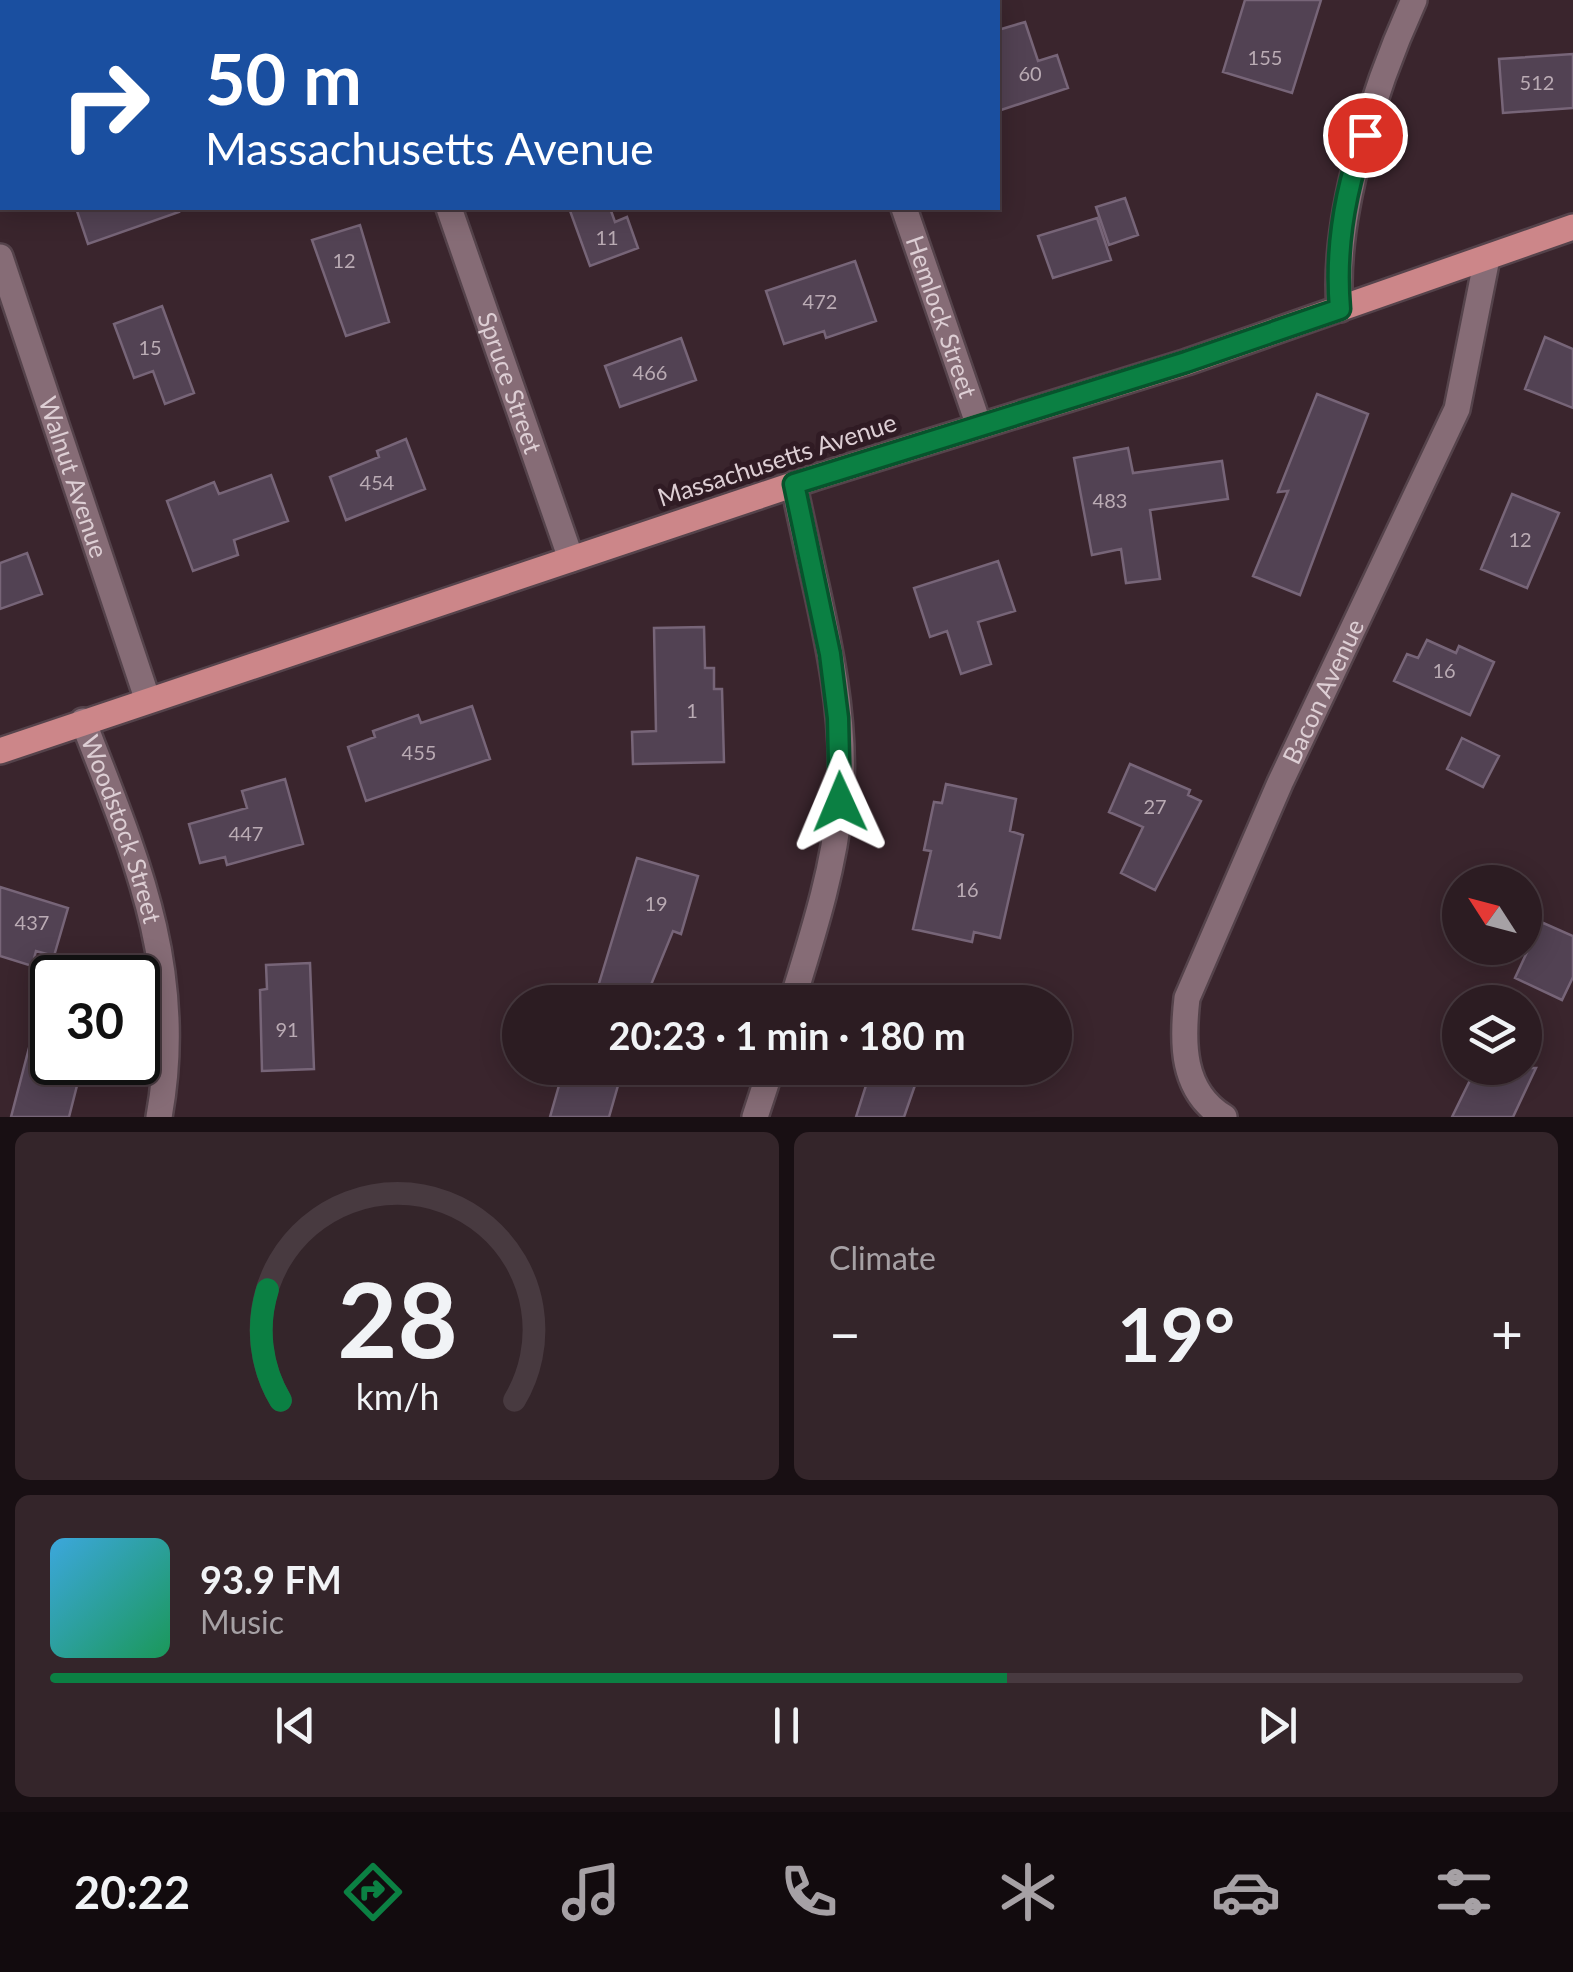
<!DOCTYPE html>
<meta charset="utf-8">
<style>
:root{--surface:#2c1c22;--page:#34252a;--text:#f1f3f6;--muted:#a6a1a5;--line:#483a40;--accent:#0b8043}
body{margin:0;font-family:Lato,sans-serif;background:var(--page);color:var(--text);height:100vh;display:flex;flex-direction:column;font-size:38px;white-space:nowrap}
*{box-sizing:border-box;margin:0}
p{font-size:32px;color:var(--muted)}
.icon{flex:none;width:55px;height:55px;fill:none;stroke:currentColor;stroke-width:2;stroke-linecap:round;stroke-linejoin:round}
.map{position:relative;height:1117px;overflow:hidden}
.sheet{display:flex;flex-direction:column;gap:15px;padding:15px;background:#180f13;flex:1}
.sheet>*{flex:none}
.top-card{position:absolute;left:0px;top:0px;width:1000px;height:210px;box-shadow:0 5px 25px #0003,0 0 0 2px var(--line);background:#1a4fa0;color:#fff;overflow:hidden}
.needle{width:65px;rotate:306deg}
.buttons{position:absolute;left:1442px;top:865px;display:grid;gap:20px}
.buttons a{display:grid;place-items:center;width:100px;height:100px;border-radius:50%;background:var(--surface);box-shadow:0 5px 25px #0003,0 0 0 2px var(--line);font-size:50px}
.speed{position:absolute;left:30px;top:955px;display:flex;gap:20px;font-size:50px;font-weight:700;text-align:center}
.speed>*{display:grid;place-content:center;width:130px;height:130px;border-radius:50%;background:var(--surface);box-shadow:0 5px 25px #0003,0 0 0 2px var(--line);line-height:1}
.speed .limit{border:5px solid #111;border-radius:15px;background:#fff;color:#111}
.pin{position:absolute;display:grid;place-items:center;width:85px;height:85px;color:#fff;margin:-42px;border:5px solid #fff;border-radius:50%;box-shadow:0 2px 10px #0007}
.me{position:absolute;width:110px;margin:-55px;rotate:359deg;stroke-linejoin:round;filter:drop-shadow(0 0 8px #0008)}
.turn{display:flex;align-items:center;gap:35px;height:210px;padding:0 40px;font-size:45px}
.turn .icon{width:130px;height:130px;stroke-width:2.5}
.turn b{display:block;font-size:70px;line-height:85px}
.big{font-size:75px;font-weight:700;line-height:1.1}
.sheet .tile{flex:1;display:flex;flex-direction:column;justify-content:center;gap:15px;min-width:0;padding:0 35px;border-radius:15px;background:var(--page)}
.sheet .dial{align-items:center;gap:0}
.dial svg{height:260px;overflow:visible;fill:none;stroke:var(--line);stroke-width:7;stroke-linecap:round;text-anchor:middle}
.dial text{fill:var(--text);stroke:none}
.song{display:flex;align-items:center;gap:30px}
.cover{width:120px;height:120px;border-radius:15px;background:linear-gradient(135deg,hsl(200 70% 55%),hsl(150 70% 35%))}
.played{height:10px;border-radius:5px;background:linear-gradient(90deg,var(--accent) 65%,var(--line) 65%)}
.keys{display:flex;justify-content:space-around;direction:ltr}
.heat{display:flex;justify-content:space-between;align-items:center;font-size:55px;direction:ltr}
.sheet .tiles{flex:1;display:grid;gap:15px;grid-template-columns:1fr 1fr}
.tile:last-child{grid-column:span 2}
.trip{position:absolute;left:502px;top:985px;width:570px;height:100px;border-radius:50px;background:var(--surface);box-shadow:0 5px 25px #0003,0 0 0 2px var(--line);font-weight:700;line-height:100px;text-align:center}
.menu{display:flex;height:160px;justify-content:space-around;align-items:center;background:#120b0e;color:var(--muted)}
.menu .icon{width:70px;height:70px}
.menu .selected{color:var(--accent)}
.menu b{font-size:45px;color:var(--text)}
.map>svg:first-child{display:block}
.building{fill:#524253;stroke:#776578;stroke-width:2.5}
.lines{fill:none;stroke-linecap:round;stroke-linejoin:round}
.minor-casing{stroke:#55434b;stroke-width:30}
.major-casing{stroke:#55434b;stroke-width:30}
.minor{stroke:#866c76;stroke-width:25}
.major{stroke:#cc8689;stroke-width:25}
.route-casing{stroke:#07532c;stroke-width:25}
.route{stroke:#0b8043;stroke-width:18}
.labels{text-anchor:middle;stroke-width:10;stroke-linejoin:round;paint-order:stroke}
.number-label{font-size:20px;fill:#baabb4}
.street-label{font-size:25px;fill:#ddced4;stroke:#301b24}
</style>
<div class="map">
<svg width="1573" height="1117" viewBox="0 0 1573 1117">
<rect width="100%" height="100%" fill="#3a252d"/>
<path class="building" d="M 1245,0 L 1321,0 L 1292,93 L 1223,72 Z
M 1025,22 L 1038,61 L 1057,55 L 1068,88 L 998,111 L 998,30 Z
M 1573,54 L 1573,108 L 1503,113 L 1499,59 Z
M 1125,198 L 1138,235 L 1109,245 L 1096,207 Z
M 76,208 L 178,208 L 179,212 L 88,244 Z
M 569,208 L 610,208 L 615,222 L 627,217 L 638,248 L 590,266 Z
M 1097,218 L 1111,260 L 1053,278 L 1038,236 Z
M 360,225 L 389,322 L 346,336 L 312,240 Z
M 855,261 L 876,321 L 826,338 L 824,331 L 784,344 L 766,291 Z
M 162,306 L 194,393 L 165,404 L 153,371 L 134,378 L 114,324 Z
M 1545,337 L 1573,349 L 1573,408 L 1525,389 Z
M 681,338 L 696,380 L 620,407 L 605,366 Z
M 1317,394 L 1368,414 L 1300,595 L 1253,576 L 1288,491 L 1278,492 Z
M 406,439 L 425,489 L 346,520 L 330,477 L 379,457 L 377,451 Z
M 1128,448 L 1133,473 L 1222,461 L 1228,499 L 1150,510 L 1160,579 L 1126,583 L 1121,549 L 1092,555 L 1074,458 Z
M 271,475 L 288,521 L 234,540 L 238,555 L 193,571 L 167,501 L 214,482 L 219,494 Z
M 1512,494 L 1559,513 L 1527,588 L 1481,569 Z
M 27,553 L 42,594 L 0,609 L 0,563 Z
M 998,561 L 1015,611 L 978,622 L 991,664 L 961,674 L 947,631 L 930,637 L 914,588 Z
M 704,627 L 705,668 L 714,668 L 714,689 L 722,689 L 724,762 L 633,764 L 632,732 L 656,731 L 654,628 Z
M 1427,640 L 1456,653 L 1459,646 L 1494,662 L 1470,715 L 1394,681 L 1407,654 L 1418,658 Z
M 472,706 L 490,759 L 366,801 L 348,747 L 375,737 L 373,731 L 418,715 L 421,723 Z
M 1462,738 L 1499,756 L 1483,787 L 1447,769 Z
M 1130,764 L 1190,790 L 1188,795 L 1201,801 L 1155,890 L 1121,873 L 1143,827 L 1109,812 Z
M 285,779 L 303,844 L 227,865 L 225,857 L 200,863 L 189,824 L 247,808 L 242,791 Z
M 946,784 L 1016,799 L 1010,831 L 1023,835 L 1000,938 L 974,932 L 972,942 L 913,929 L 931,851 L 924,850 L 934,802 L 942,803 Z
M 637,858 L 698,876 L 681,934 L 673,931 L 644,1002 L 597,990 Z
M 0,887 L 68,908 L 54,956 L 36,951 L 32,966 L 0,956 Z
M 1541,922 L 1573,936 L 1573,977 L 1562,1000 L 1515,978 Z
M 310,963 L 314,1069 L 262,1071 L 260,990 L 267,989 L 266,965 Z
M 42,998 L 52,1000 L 52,1062 L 83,1062 L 69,1117 L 11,1117 Z
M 564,1068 L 623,1068 L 609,1117 L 550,1117 Z
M 879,1068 L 921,1068 L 904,1117 L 856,1117 L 868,1079 L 874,1081 Z
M 1476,1068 L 1536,1068 L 1513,1117 L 1452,1117 Z"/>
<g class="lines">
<defs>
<g id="minor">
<path d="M 377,0 L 378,2"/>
<path d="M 840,0 L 841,2"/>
<path id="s1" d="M 449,208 L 571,559"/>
<path id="s2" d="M 904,208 L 979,426"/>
<path id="s3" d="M 0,257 L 147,698"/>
<path d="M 1340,309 C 1332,215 1375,86 1414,0"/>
<path id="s4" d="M 83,721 C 135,855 186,970 159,1117"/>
<path d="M 792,1002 C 812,937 834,870 840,802 C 849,695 814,588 794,485"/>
<path d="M 755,1117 L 771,1068"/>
<path id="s5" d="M 1224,1117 C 1181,1091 1182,1042 1187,998 L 1280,783 L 1457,409 L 1487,258"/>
</g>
<path id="major" d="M 0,751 L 813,478 L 1187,362 L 1573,227"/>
</defs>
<use href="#minor" class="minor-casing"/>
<use href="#major" class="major-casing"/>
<use href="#minor" class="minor"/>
<use href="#major" class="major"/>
</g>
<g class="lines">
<defs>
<path id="route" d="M 840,802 L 838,718 L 830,654 L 794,484 L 1186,362 L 1340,309 C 1335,250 1345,190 1365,135"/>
</defs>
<use href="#route" class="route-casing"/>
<use href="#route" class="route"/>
</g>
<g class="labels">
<g class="number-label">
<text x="1265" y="65">155</text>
<text x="1030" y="81">60</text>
<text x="1537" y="90">512</text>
<text x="607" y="245">11</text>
<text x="344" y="268">12</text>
<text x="820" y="309">472</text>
<text x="150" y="355">15</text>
<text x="650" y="380">466</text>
<text x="377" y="490">454</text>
<text x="1110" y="508">483</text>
<text x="1520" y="547">12</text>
<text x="1444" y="678">16</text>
<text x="692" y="718">1</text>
<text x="419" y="760">455</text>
<text x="1155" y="814">27</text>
<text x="246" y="841">447</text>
<text x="967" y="897">16</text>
<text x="656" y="911">19</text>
<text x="32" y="930">437</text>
<text x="287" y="1037">91</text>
</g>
<g class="street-label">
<text dy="9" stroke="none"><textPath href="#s2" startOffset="115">Hemlock Street</textPath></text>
<text dy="9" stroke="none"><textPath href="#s1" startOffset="185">Spruce Street</textPath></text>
<text transform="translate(777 460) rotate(-18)" y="9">Massachusetts Avenue</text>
<text dy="9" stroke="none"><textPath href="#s3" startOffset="232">Walnut Avenue</textPath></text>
<text dy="9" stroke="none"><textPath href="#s5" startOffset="468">Bacon Avenue</textPath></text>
<text dy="9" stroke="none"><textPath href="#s4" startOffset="115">Woodstock Street</textPath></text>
</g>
</g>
</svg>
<div class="buttons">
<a><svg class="needle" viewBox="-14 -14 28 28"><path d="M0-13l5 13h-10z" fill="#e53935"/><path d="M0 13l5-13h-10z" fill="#a6a1a5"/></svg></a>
<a><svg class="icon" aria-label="layers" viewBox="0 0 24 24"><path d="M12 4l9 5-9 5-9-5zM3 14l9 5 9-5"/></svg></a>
</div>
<div class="speed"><div class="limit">30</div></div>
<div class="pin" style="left:1365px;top:135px;background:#d93025"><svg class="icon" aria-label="arrive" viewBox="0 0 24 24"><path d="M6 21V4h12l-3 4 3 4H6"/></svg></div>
<svg class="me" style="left:840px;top:802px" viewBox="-20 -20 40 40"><path d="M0-17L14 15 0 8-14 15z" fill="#0b8043" stroke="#fff" stroke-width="4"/></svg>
<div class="trip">20:23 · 1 min · 180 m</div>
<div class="top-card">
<div class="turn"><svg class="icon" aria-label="right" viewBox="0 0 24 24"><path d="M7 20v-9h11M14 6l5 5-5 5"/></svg><div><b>50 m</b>Massachusetts Avenue</div></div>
</div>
</div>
<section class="sheet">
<div class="tiles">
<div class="tile dial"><svg viewBox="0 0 100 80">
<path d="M14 69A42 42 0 1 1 86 69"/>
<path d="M14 69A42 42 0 0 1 10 35" stroke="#0b8043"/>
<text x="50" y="56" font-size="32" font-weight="700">28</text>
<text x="50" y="72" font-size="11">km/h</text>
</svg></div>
<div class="tile"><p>Climate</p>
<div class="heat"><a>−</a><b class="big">19°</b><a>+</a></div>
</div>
<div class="tile">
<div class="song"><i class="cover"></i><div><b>93.9 FM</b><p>Music</p></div></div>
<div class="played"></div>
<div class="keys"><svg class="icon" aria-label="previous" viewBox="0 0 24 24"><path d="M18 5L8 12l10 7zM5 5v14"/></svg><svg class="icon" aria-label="pause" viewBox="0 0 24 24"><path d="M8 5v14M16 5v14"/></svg><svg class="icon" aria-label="next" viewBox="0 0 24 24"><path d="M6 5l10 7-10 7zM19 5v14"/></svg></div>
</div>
</div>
</section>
<nav class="menu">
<b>20:22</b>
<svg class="icon selected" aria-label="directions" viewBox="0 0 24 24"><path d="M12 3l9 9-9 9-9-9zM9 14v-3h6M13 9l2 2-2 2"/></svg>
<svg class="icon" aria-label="music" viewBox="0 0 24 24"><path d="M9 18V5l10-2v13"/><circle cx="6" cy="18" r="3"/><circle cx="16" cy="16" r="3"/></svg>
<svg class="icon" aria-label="phone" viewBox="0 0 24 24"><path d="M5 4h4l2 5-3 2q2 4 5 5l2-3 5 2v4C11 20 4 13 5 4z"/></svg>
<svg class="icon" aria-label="climate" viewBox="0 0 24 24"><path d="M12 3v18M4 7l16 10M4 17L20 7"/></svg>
<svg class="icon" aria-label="car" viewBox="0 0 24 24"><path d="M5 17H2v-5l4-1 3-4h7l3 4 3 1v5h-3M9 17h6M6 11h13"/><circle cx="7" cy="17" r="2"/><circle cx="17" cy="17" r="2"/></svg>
<svg class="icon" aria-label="filters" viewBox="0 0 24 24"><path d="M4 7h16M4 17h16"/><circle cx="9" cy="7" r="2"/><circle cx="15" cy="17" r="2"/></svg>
</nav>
